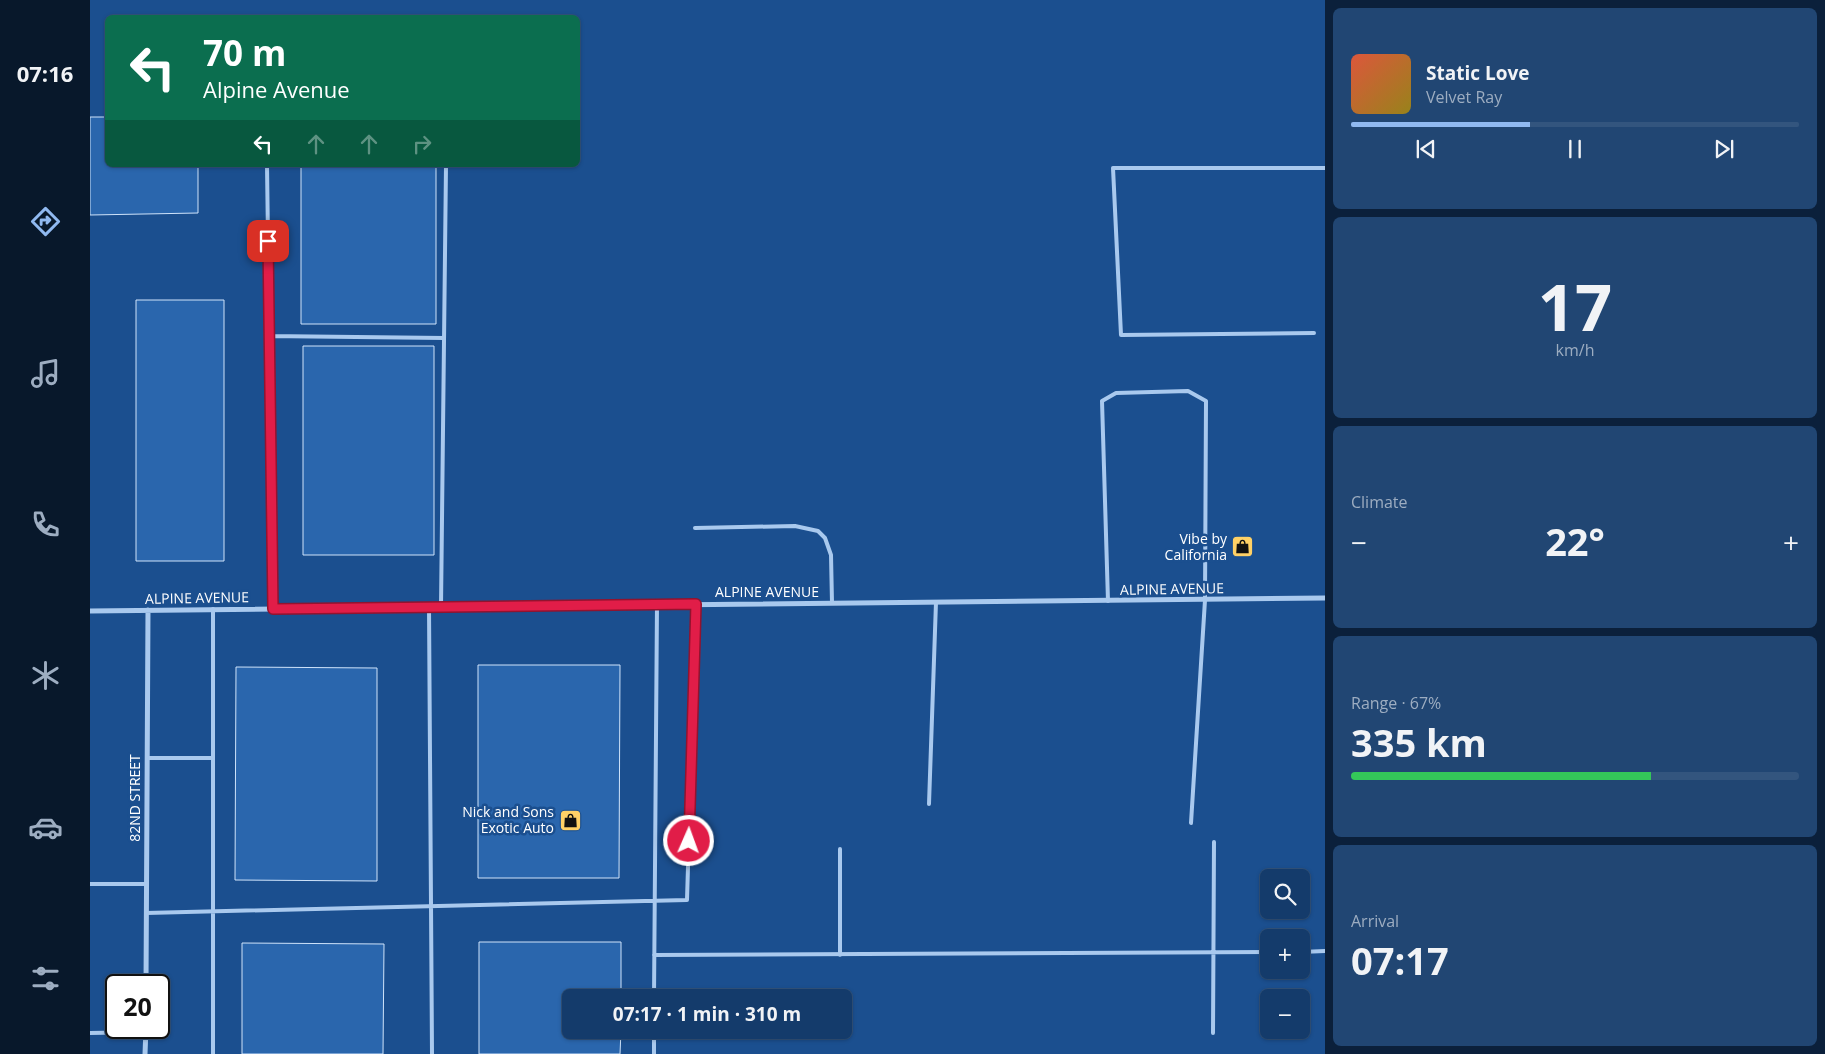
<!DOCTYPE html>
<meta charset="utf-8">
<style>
:root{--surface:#143b6b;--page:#214673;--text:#f1f3f6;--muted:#9dadc1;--line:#33557e;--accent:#90b9f0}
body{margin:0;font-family:"Open Sans",sans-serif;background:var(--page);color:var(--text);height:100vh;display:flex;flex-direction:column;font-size:19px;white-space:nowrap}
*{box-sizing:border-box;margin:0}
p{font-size:16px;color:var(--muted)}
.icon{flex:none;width:28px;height:28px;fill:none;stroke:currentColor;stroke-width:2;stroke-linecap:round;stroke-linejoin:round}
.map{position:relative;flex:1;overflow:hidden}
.sheet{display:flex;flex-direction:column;gap:8px;padding:8px;background:#0b203b;width:500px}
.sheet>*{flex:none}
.guide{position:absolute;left:15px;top:15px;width:475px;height:152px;border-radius:8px;box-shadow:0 1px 4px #0004,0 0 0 1px var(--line);background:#0b6e4f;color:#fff;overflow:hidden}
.controls{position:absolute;left:1170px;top:869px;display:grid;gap:10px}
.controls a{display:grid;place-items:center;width:50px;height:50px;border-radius:8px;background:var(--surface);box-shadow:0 1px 4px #0004,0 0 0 1px var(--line);font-size:25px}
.speed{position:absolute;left:15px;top:974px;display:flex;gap:10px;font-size:25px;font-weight:700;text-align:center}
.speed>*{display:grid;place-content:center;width:65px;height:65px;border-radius:50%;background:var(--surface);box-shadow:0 1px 4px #0004,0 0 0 1px var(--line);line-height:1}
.speed .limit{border:2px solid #111;border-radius:8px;background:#fff;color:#111}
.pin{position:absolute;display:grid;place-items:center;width:42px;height:42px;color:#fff;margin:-21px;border-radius:10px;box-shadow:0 2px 8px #0006}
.me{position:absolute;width:55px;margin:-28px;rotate:2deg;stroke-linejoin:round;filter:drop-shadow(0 0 4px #0008)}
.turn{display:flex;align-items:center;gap:18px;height:105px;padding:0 15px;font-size:22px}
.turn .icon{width:65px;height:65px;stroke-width:2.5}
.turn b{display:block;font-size:35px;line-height:42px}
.lanes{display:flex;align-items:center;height:48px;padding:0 15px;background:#0003;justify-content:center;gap:25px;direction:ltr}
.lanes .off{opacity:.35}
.big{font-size:38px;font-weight:700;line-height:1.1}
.sheet .card{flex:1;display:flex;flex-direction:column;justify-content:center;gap:8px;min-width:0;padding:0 18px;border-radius:8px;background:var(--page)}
.sheet .dial{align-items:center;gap:0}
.dial b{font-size:65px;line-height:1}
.song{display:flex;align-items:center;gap:15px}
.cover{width:60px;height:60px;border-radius:8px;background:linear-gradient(135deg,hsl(10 70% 55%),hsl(50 70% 35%))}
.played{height:5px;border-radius:2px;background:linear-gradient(90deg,var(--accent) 40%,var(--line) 40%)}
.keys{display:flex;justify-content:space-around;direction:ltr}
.heat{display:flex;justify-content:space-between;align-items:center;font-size:28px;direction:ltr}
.charge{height:8px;border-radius:4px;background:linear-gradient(90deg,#34c759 67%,var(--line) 0)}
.trip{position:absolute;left:472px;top:989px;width:290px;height:50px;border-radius:8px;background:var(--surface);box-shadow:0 1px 4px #0004,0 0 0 1px var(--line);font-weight:700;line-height:50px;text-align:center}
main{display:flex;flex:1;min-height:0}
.tab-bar{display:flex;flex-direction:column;width:90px;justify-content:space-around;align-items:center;background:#08182b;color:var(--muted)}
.tab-bar .icon{width:35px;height:35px}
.tab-bar .current{color:var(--accent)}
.tab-bar b{font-size:22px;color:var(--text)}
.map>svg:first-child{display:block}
.building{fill:#2a66ad;stroke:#cfe3fa}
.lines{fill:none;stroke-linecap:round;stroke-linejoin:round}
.lane{stroke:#a9c9ee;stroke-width:4}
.street{stroke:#a9c9ee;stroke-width:5}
.route-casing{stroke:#92132f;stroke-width:12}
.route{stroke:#e11d48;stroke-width:9}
.labels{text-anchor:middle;stroke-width:5;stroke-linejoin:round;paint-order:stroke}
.poi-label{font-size:14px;fill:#fff;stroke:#1b4f8f;text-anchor:end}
.street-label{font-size:14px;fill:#fff;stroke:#1b4f8f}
</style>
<main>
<nav class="tab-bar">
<b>07:16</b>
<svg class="icon current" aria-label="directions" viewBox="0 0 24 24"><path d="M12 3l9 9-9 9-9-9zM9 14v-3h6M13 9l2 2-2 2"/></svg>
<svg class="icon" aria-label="music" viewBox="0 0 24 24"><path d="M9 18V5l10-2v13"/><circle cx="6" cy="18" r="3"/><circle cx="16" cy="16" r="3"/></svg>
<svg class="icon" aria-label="phone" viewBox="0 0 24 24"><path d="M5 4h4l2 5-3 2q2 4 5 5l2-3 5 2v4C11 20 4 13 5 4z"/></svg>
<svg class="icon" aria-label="climate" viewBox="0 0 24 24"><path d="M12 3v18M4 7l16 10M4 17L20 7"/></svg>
<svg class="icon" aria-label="car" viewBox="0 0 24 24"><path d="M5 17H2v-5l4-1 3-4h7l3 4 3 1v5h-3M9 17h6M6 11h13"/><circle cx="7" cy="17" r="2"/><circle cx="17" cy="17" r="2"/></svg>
<svg class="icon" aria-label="filters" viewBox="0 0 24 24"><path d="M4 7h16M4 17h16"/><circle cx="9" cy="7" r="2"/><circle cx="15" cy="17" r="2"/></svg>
</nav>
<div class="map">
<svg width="1235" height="1054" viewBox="0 0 1235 1054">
<rect width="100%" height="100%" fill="#1b4f8f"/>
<path class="building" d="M 0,117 L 18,117 L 18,165 L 108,165 L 108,213 L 0,215 Z
M 211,165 L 346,165 L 346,324 L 211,324 Z
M 46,300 L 134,300 L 134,561 L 46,561 Z
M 213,346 L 344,346 L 344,555 L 213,555 Z
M 388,665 L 530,665 L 529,878 L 388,878 Z
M 146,667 L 287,668 L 287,881 L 145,880 Z
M 389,942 L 531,942 L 531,998 L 481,998 L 481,1030 L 531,1030 L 530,1054 L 389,1054 Z
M 152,943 L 294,944 L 293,1054 L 152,1054 Z"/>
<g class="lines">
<path class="lane" d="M 177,165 L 183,609
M 1224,333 L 1031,335 L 1023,168 L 1235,168
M 178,336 L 354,338
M 605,528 L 705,526 L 728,531 L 735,538 L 741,555 L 742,603
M 1018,601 L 1012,401 L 1026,393 L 1098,391 L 1116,401 L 1115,600 L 1101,823
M 339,607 L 342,1054
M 351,607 L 356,165
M 57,758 L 123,758
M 839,804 L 846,602
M 0,884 L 56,884
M 56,913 L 597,900 L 606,604
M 1211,952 L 1235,951
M 564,955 L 1179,952
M 750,955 L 750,849
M 564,998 L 567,604
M 564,1030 L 564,1054
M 0,1033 L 56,1032
M 1123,1033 L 1124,842
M 123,1054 L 123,609"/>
<path class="street" d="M 0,611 L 1235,598
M 56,985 L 58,610
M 55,1054 L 56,1028"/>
</g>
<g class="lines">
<defs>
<path id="route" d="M 178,241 L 183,609 L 606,604 L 599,841"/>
</defs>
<use href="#route" class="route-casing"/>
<use href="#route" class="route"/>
</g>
<defs>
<symbol id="shop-square" viewBox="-11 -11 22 22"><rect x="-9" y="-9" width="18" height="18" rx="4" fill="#ffd166" stroke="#1b4f8f"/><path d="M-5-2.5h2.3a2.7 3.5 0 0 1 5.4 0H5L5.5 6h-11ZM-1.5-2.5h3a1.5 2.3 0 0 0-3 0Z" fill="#111"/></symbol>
</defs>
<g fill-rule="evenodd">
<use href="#shop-square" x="1140" y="534" width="25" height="25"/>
<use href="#shop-square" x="468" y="808" width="25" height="25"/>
</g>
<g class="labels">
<g class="poi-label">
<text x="1137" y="544">Vibe by<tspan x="1137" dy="16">California</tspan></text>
<text x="464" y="817">Nick and Sons<tspan x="464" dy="16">Exotic Auto</tspan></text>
</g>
<g class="street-label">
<text transform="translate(1082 589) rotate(-1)" y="5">ALPINE AVENUE</text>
<text x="677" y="597">ALPINE AVENUE</text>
<text transform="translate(107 598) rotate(-1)" y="5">ALPINE AVENUE</text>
<text transform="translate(45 798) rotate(-90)" y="5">82ND STREET</text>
</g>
</g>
</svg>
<div class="controls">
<a><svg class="icon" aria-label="search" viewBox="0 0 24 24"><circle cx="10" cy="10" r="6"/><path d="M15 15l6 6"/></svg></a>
<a>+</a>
<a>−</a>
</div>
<div class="speed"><div class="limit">20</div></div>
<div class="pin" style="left:178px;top:241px;background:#d93025"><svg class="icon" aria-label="arrive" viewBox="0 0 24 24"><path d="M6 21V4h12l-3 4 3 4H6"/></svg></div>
<svg class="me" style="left:599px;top:841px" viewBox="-20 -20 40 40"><circle r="17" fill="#e11d48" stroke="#fff" stroke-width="3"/><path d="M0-11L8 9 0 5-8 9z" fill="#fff"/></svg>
<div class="trip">07:17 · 1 min · 310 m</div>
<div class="guide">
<div class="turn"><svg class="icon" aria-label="left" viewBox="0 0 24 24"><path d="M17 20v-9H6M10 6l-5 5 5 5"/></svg><div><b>70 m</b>Alpine Avenue</div></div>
<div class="lanes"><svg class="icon" aria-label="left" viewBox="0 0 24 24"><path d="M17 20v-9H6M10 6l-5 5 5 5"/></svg><svg class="icon off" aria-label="ahead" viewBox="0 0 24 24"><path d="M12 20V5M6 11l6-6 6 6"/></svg><svg class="icon off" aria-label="ahead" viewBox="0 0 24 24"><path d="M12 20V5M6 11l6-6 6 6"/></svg><svg class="icon off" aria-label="right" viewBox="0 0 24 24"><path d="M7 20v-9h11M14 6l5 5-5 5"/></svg></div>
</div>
</div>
<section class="sheet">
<div class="card">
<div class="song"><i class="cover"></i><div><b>Static Love</b><p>Velvet Ray</p></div></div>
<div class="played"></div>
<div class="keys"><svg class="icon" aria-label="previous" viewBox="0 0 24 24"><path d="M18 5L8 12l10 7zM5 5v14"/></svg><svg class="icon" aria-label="pause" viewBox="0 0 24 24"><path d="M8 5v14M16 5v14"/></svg><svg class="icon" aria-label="next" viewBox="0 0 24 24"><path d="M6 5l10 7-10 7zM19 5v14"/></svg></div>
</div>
<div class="card dial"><b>17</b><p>km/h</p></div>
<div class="card"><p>Climate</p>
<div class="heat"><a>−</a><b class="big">22°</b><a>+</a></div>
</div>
<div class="card"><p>Range · 67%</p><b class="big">335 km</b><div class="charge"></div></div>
<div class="card"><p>Arrival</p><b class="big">07:17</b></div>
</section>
</main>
